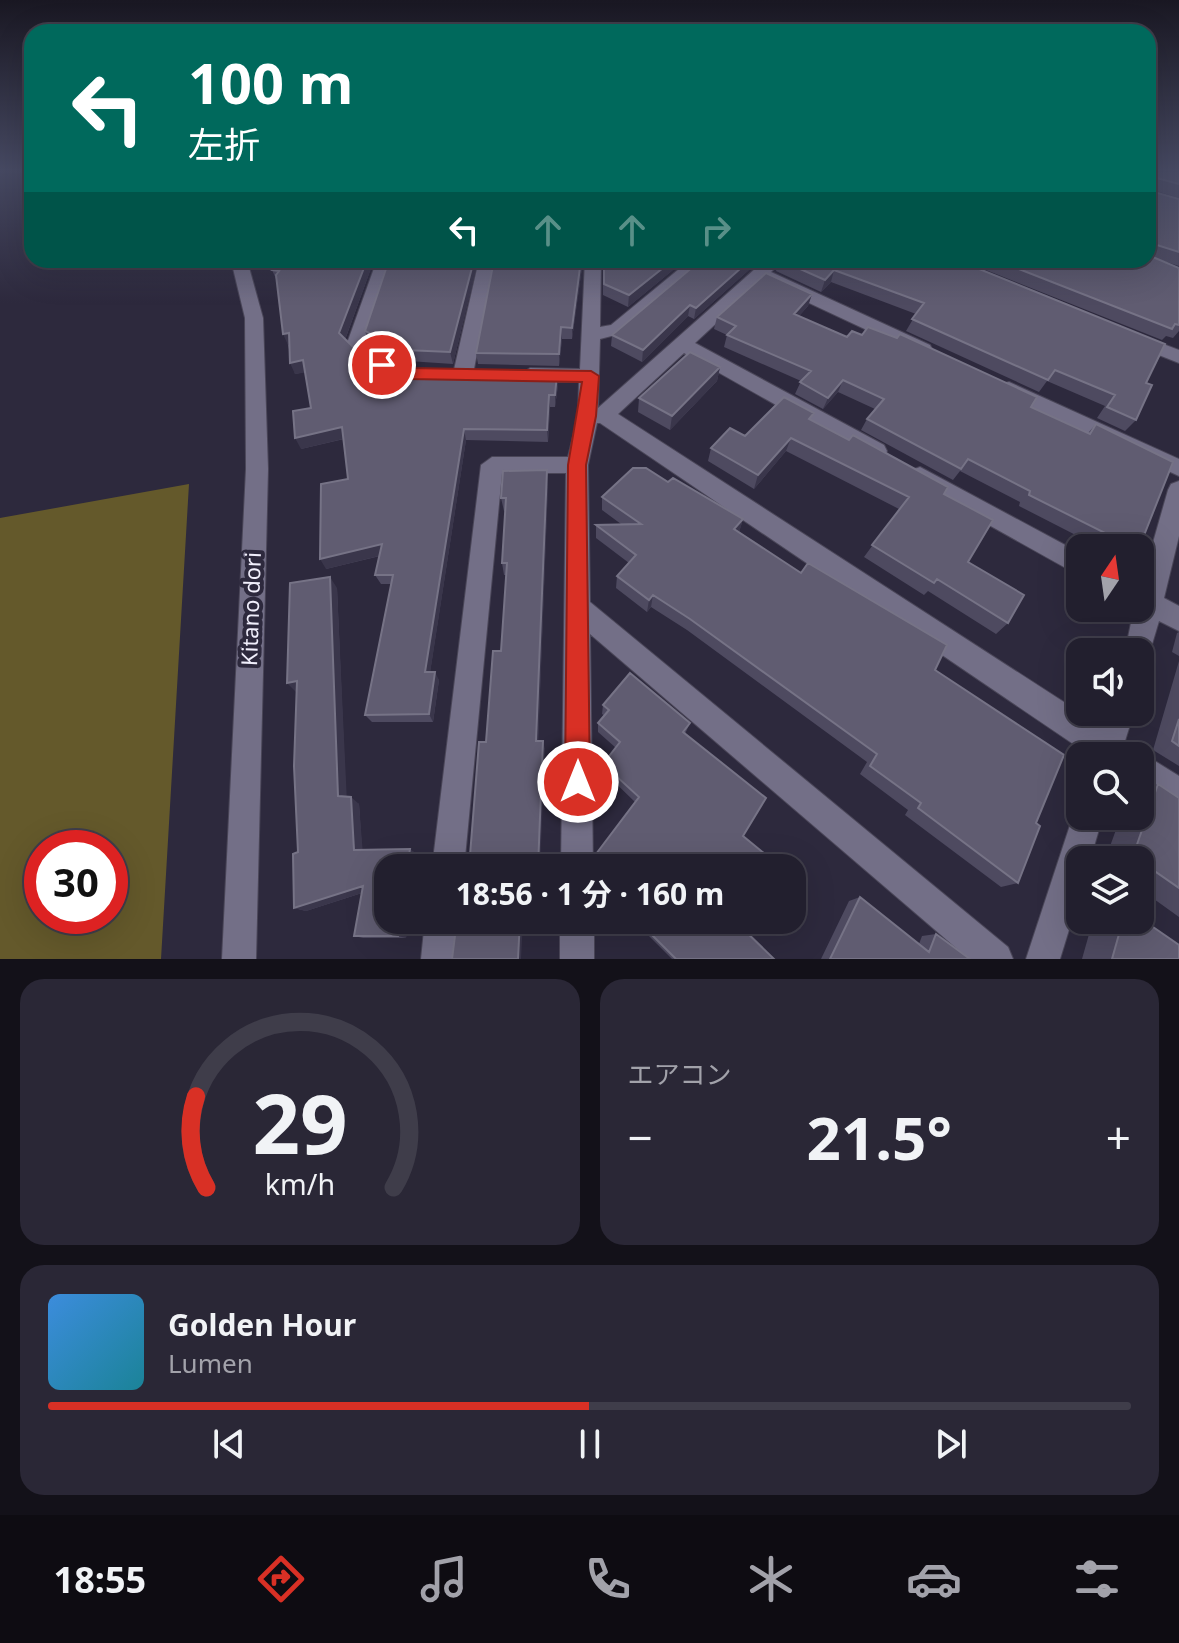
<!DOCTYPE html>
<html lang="ja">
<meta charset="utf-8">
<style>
:root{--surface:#221f2e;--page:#2a2736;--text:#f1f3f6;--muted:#a2a2aa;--line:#3f3d4a;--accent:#d93025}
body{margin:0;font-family:"Noto Sans","Noto Sans JP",sans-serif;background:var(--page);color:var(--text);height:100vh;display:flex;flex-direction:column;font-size:30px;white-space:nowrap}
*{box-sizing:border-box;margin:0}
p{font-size:26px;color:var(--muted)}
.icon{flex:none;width:44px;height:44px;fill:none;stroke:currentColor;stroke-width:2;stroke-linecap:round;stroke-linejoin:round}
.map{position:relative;height:959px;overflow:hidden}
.details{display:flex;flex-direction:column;gap:20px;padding:20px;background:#131119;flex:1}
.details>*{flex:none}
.guide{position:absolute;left:24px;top:24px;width:1132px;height:244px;border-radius:24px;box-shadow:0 8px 32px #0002,0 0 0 2px var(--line);background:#00695c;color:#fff;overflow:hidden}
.needle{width:52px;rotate:13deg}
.tools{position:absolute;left:1066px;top:534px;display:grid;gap:16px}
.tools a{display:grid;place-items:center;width:88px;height:88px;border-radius:16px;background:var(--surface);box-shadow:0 8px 32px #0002,0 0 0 2px var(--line);font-size:40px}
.speed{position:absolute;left:24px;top:830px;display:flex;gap:16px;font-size:40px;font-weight:700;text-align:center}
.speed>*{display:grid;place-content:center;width:104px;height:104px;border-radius:50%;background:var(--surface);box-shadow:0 8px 32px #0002,0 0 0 2px var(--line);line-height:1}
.speed .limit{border:12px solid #d22;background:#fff;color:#111}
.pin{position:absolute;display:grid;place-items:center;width:68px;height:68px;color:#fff;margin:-34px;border:4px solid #fff;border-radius:50%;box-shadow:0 2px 8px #0007}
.me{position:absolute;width:88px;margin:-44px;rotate:0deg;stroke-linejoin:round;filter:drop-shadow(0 0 6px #0008)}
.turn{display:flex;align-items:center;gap:28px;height:168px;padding:0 32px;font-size:36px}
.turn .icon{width:104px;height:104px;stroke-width:2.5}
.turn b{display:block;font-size:56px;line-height:68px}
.lanes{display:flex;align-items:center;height:76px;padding:0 32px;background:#0003;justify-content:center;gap:40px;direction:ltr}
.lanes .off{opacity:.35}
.big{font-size:60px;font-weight:700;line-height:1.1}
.details .widget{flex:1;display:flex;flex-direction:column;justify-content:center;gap:12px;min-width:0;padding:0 28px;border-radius:24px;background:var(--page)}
.details .dial{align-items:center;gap:0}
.dial svg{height:208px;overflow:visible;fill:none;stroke:var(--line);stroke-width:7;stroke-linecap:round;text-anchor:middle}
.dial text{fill:var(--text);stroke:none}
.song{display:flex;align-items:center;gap:24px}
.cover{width:96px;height:96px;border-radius:12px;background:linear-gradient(135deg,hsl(210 70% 55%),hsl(190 70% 35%))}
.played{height:8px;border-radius:4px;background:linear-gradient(90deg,var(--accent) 50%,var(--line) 50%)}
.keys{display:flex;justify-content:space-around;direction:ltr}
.heat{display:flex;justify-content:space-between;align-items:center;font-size:44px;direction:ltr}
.details .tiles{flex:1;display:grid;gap:20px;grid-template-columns:1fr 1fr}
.widget:last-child{grid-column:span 2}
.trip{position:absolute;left:374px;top:854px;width:432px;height:80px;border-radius:24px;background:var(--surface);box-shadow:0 8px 32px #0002,0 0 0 2px var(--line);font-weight:700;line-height:80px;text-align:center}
.dock{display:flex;height:128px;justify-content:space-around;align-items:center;background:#0e0c12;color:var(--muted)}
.dock .icon{width:56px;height:56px}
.dock .current{color:var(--accent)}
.dock b{font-size:36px;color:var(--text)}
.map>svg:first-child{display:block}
.forest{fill:#64592b;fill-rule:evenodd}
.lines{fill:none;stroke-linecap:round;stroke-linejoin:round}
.minor-casing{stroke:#4a4658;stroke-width:2}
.tertiary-casing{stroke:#4a4658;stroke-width:2}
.minor{fill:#736f87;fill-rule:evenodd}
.tertiary{fill:#736f87;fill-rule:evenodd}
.wall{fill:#4e4a60}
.shaded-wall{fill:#3a364b}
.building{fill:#605c71;stroke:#767386;stroke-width:2}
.route{fill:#d93025;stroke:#8d1f18;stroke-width:2}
.labels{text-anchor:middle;stroke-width:8;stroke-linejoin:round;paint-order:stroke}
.street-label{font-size:22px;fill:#f1effc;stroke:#2d293d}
</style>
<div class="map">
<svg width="1179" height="959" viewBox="0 0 1179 959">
<rect width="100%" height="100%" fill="#2d293d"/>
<path class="forest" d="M 189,484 L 161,959 L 0,959 L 0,518 ZM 42,848 L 110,848 L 110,916 L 42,916 Z"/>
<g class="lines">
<defs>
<path id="minor" d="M 377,260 L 393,260 L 365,344 L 389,360 L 407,366 L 410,371 L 400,378 L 375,370 L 346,346 Z
M 479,260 L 495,260 L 473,374 L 463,381 L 453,374 Z
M 585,260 L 601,260 L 600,327 L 611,325 L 690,260 L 708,260 L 623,333 L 600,339 L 598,408 L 765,260 L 783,260 L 771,272 L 930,345 L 932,349 L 923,355 L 916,353 L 762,281 L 695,343 L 884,445 L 887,451 L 884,457 L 868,457 L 684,353 L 618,414 L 1101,726 L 1106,712 L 1134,712 L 1125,741 L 1136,755 L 1150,758 L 1179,776 L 1179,809 L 1140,786 L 1140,756 L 1091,756 L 600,423 L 597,423 L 588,465 L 590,602 L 1008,947 L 1013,959 L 969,959 L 590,634 L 593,868 L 561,868 L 566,473 L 502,473 L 464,868 L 432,868 L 481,465 L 492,457 L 568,457 L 578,416 L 579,382 L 530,382 L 520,375 L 530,368 L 580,369 Z
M 1137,334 L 1179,350 L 1179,363 L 1131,344 L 1128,340 Z
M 1009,382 L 1179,459 L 1179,476 L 1002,394 L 999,389 L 1002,384 Z
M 920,467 L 1080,553 L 1080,576 L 912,482 L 909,476 L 912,470 Z
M 1179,481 L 1179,536 L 1164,598 L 1179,606 L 1179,631 L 1159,621 L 1147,661 L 1140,664 L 1140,652 L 1125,652 L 1134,608 L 1140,608 L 1140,588 L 1168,490 L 1171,484 Z
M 1080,804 L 1080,816 L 1103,816 L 1090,860 L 1080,860 L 1080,894 L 1060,959 L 1026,959 L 1073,816 Z
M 425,920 L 459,920 L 455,959 L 421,959 Z
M 560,920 L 594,920 L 594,959 L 560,959 Z"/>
<path id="tertiary" d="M 231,260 L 247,260 L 263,318 L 268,469 L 256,959 L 222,959 L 246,469 L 245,318 Z"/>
</defs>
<use href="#minor" class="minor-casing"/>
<use href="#tertiary" class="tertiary-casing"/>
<use href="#minor" class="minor"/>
<use href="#tertiary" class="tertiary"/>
</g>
<path class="wall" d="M 1148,169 L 1179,169 L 1179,198 L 1153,190 L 1154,192 L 1179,199 L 1179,266 L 1157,259 L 1179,268 L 1179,331 L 1173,338 L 1166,336 L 1162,340 L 961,260 L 1148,260 Z
M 278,260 L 374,260 L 345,340 L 358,352 L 385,364 L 417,370 L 557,374 L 558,385 L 555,407 L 550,407 L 548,442 L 466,440 L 430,672 L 439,680 L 433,722 L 372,722 L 365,715 L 391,584 L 381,584 L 375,575 L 380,556 L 326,569 L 348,479 L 344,439 L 301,449 L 311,408 L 305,372 L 295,374 L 288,345 L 276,279 L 272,270 Z
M 389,260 L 478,260 L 453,364 L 408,361 L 369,343 L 365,331 Z
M 494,260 L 583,260 L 572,339 L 562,339 L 559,366 L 478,364 L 476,353 Z
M 603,260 L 685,260 L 628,307 L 603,295 Z
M 701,260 L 760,260 L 694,319 L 688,316 L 642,362 L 611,346 L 612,335 Z
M 779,260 L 957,260 L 1146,383 L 1136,420 L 1125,431 L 1097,418 L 1105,406 L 1047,381 L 1039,392 L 906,331 L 916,314 L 831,282 L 821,292 L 776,271 Z
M 812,294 L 808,306 L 799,316 L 847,337 L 1031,407 L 1088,433 L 1096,424 L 1139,548 L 1101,548 L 1019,506 L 1020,502 L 960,471 L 953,480 L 861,430 L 867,419 L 875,409 L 838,392 L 823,409 L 795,394 L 801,381 L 724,347 L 727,335 L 714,329 L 717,317 Z
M 720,367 L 717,381 L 670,430 L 638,412 L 639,398 Z
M 811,420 L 944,494 L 968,562 L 1008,623 L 996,634 L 928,591 L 924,595 L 864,557 L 899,509 L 786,451 L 754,489 L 708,461 L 711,448 L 745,436 Z
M 668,482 L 743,519 L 739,532 L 935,670 L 1036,823 L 1018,883 L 1001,887 L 905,815 L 908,810 L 860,774 L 867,762 L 687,630 L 651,607 L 647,612 L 616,588 L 617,576 L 629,563 L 596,538 L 596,525 L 621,524 L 602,510 L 602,497 Z
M 548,484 L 538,741 L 545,749 L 486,742 L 501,651 L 506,575 L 504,575 L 502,563 L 506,511 L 504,511 L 501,498 Z
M 337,588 L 346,797 L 359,804 L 362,850 L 417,854 L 406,938 L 363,938 L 354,936 L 362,893 L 306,911 L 294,908 L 298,852 Z
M 1179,632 L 1179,656 L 1172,652 L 1177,633 Z
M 1179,661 L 1179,766 L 1153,750 Z
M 603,705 L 690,723 L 685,734 L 743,836 L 766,868 L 599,868 L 596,865 L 596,854 L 635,802 L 603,771 L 603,764 L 616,748 L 598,732 L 598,723 L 605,716 L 602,714 Z
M 1158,784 L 1179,798 L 1179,917 L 1140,889 L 1140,860 L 1105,860 L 1121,816 L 1140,816 L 1140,790 Z
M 860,897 L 919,944 L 922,936 L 936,934 L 970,959 L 821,959 L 849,901 Z
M 651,920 L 736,920 L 735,921 L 774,959 L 672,959 L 644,931 Z
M 1093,920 L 1140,920 L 1179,959 L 1082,959 Z"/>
<path class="shaded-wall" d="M 367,260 L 374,260 L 343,345 L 339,333 Z
M 474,260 L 478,260 L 453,364 L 450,352 Z
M 581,260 L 583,260 L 572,339 L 572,328 Z
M 673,260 L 685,260 L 628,307 L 629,295 Z
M 750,260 L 760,260 L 694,319 L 696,308 Z
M 834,270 L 831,282 L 821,292 L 825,280 Z
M 812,294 L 808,306 L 790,326 L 794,314 Z
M 690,305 L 688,316 L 642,362 L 643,350 Z
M 561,327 L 562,339 L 559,366 L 559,354 Z
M 289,333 L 294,344 L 288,345 L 283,334 Z
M 303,360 L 309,372 L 295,374 L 290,363 Z
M 720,367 L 717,381 L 670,430 L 672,416 Z
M 557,374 L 558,385 L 555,407 L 555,395 Z
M 843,380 L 838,392 L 823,409 L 828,398 Z
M 549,395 L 550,407 L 548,442 L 547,430 Z
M 342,427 L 347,438 L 301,449 L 295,438 Z
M 464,429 L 466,440 L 429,680 L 425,672 Z
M 791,438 L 786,451 L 754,489 L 758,475 Z
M 547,470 L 548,484 L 538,749 L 536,741 Z
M 743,519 L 739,533 L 734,529 Z
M 382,544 L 387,554 L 326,569 L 320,559 Z
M 330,577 L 337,588 L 347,803 L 338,796 Z
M 653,595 L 651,607 L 647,612 L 649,600 Z
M 435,672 L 439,680 L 433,722 L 429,714 Z
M 297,681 L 297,693 L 287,683 Z
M 543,741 L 545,749 L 540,868 L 538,868 Z
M 351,797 L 359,804 L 363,855 L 354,850 Z
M 410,849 L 417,854 L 415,868 L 407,868 Z
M 363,886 L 371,890 L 306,911 L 294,908 Z
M 400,920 L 408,920 L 406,938 L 398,936 Z
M 520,920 L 523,920 L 521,959 L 518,959 Z"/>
<path class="building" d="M 1148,169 L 1179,169 L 1179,184 L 1157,178 L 1153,181 L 1154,192 L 1179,199 L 1179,252 L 1157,245 L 1148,245 Z
M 1148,255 L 1179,268 L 1179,325 L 1175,324 L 1172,329 L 996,260 L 1148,260 Z
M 278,260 L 367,260 L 339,333 L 358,352 L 385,364 L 417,370 L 557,374 L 555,395 L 549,395 L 547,430 L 464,429 L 425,672 L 435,672 L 429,714 L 365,715 L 393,575 L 375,575 L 382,544 L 320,559 L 321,484 L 348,479 L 342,427 L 295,438 L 293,411 L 311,408 L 303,360 L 290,363 L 289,333 L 283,334 L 276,275 L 279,271 L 272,270 Z
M 389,260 L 474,260 L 450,352 L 405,350 L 365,331 Z
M 494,260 L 581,260 L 572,328 L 561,327 L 559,354 L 476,353 Z
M 604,260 L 673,260 L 629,295 L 604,284 Z
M 701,260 L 750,260 L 696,308 L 690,305 L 643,350 L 612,335 Z
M 780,260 L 957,260 L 1165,344 L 1146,383 L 1152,385 L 1136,420 L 1107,407 L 1115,395 L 1055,370 L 1048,380 L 912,319 L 924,303 L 834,270 L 825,280 Z
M 766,273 L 812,294 L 794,314 L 847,337 L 852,331 L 862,335 L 868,327 L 897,338 L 900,334 L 1037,397 L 1031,407 L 1090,434 L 1096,424 L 1173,462 L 1139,548 L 1135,548 L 1029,495 L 1030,491 L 968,459 L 961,469 L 867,419 L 884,399 L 843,380 L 828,398 L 800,382 L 811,371 L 727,335 L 736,326 L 717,317 Z
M 690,352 L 720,367 L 672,416 L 639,398 Z
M 784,397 L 814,413 L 809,419 L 849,440 L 853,435 L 948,487 L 944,494 L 993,520 L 968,562 L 1024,595 L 1008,623 L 937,579 L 934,583 L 872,545 L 909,497 L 791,438 L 758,475 L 711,448 L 730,428 L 745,436 Z
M 633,468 L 646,468 L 668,482 L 673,478 L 743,519 L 734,529 L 801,573 L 808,563 L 947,645 L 935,670 L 1064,755 L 1036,823 L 1040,826 L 1018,883 L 918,808 L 921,803 L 870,766 L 877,754 L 690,619 L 653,595 L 649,600 L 617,576 L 636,555 L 596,525 L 641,524 L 602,497 Z
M 547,470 L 536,741 L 543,741 L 538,868 L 469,868 L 479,742 L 486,742 L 493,651 L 501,651 L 507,563 L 502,563 L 506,498 L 501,498 L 503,471 Z
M 330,577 L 338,796 L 351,797 L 354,850 L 410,849 L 407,868 L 388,868 L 388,920 L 400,920 L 398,936 L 354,936 L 363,886 L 294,908 L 293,854 L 298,852 L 294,766 L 297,681 L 287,683 L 290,583 Z
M 630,673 L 690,723 L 683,732 L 766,798 L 743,836 L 771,859 L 766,868 L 604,868 L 596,860 L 596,854 L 639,797 L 603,764 L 620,742 L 598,723 L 609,710 L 603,705 Z
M 1179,719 L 1179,746 L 1172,741 Z
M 1158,784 L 1179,798 L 1179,888 L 1133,856 Z
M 860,897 L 929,952 L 936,934 L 970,959 L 830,959 Z
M 1140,918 L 1179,945 L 1179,959 L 1112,959 L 1123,920 L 1140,920 Z
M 457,920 L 520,920 L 518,959 L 452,959 Z
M 652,920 L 736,920 L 735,921 L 774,959 L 676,959 L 646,929 Z"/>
<linearGradient id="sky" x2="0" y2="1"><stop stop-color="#191722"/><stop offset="0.56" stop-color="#464962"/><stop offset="1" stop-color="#464962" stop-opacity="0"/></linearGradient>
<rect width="1179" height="303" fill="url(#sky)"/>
<path class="route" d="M 382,360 L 409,368 L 591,371 L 599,376 L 596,416 L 586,465 L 590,782 L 586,791 L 578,794 L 569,791 L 565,782 L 568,465 L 582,382 L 409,379 L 377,369 L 377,361 Z"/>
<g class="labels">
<g class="street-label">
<text transform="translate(251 609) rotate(-88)" y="8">Kitano dori</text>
</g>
</g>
</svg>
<div class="tools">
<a><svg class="needle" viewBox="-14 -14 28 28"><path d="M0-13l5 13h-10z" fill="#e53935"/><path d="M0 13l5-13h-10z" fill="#a2a2aa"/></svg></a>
<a><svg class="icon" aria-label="sound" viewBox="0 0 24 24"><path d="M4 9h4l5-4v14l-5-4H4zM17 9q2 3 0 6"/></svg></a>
<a><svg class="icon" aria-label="search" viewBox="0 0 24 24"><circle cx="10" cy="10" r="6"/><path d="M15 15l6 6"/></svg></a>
<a><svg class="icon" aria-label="layers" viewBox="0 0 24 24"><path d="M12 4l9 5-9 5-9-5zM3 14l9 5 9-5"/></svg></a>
</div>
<div class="speed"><div class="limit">30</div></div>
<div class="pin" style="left:382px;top:365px;background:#d93025"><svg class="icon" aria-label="arrive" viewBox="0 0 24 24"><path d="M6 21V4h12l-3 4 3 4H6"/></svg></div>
<svg class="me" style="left:578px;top:782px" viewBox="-20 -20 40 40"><circle r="17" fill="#d93025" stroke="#fff" stroke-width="3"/><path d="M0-11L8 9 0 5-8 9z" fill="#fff"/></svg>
<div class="trip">18:56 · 1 分 · 160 m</div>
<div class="guide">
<div class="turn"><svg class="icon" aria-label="left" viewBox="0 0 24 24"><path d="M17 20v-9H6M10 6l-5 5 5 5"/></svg><div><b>100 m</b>左折</div></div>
<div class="lanes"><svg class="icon" aria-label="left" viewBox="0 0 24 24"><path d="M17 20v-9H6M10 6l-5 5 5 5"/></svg><svg class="icon off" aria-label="ahead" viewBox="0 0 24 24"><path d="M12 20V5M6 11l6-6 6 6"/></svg><svg class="icon off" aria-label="ahead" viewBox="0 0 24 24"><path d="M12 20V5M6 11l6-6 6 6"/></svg><svg class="icon off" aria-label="right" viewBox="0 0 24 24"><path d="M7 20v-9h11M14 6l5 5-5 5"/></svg></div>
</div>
</div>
<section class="details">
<div class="tiles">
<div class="widget dial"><svg viewBox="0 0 100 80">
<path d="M14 69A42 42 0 1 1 86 69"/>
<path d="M14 69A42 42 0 0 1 10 34" stroke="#d93025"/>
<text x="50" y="56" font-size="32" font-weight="700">29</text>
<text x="50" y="72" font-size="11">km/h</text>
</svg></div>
<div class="widget"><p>エアコン</p>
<div class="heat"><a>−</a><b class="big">21.5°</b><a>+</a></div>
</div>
<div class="widget">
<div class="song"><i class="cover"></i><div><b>Golden Hour</b><p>Lumen</p></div></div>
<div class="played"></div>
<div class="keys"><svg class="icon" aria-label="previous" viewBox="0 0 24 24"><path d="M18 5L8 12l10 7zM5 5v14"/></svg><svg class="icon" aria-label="pause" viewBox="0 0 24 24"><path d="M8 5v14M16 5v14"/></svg><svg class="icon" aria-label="next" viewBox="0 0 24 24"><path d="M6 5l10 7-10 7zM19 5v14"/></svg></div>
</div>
</div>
</section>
<nav class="dock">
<b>18:55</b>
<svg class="icon current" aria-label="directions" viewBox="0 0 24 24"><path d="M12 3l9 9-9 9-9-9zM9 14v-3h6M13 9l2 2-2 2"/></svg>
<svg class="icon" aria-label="music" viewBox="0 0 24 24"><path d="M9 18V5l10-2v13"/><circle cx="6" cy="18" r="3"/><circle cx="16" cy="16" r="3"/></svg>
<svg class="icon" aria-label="phone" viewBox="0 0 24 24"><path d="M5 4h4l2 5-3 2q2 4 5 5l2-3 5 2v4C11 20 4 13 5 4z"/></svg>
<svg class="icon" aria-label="climate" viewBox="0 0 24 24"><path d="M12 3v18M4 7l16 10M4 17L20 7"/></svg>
<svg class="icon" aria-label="car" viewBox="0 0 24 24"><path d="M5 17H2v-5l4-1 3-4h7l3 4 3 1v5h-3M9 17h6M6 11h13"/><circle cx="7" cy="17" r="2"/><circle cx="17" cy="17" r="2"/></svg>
<svg class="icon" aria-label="filters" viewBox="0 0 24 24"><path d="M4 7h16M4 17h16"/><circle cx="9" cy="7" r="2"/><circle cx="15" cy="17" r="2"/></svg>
</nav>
